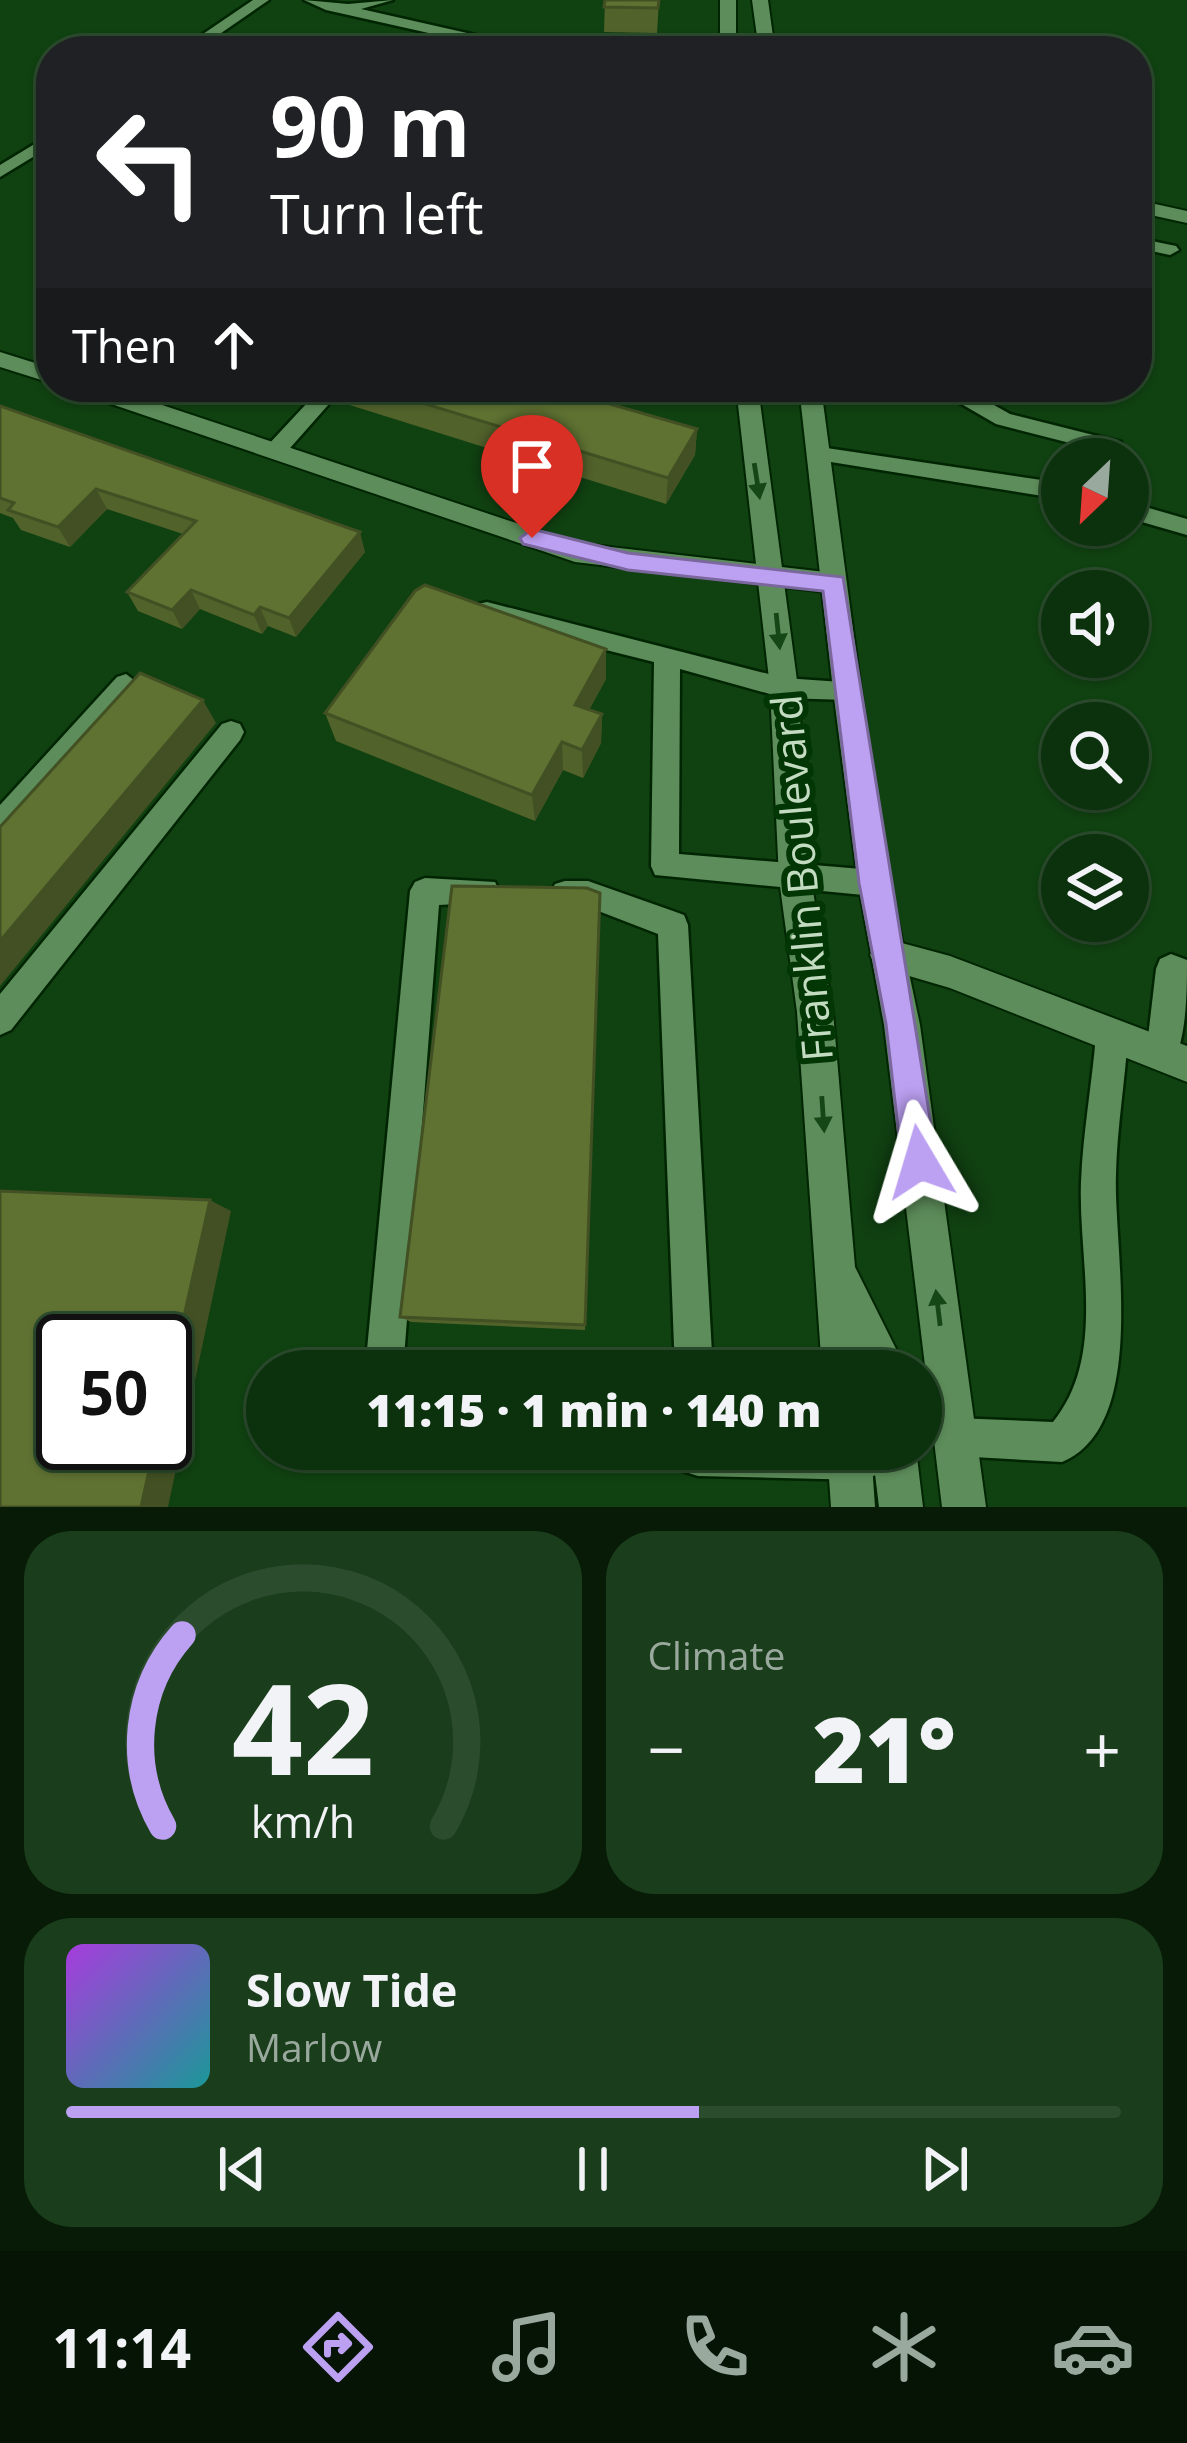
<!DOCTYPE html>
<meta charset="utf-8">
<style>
:root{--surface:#0c310d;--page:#1a3d1b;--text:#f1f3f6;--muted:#9aa99d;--line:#2c4c2e;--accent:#bca0f2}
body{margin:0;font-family:"Open Sans",sans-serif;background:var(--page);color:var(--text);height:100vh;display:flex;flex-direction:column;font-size:45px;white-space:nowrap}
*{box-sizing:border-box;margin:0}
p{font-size:39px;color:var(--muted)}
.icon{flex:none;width:66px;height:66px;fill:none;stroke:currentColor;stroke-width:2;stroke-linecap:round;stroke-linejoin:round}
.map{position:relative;height:1507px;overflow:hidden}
.panel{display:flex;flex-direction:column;gap:24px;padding:24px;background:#071b07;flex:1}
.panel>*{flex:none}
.hud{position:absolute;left:36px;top:36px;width:1116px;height:366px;border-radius:48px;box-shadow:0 3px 9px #0004,0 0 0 3px var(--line);background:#202124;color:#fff;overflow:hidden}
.needle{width:78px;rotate:205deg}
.buttons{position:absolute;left:1041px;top:438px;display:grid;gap:24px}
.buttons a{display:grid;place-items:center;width:108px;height:108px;border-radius:50%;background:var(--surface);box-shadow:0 3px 9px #0004,0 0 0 3px var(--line);font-size:60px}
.speed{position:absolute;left:36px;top:1314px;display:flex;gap:24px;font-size:60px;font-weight:700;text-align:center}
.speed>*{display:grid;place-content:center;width:156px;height:156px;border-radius:50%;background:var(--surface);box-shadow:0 3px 9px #0004,0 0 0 3px var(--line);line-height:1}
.speed .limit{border:6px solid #111;border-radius:18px;background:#fff;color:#111}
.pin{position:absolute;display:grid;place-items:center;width:102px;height:102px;color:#fff;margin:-123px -51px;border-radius:50% 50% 50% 0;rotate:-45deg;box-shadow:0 0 12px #0007}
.pin .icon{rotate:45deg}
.me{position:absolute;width:132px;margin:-66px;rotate:353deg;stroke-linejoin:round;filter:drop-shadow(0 0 9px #0008)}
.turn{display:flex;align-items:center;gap:42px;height:252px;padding:0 36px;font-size:54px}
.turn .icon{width:156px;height:156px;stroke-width:2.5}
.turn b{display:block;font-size:84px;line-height:102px}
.then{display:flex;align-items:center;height:114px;padding:0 36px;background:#0003;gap:24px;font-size:45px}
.big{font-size:90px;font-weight:800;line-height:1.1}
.panel .card{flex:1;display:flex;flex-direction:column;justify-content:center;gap:18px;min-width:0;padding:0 42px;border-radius:48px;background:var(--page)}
.panel .dial{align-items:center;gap:0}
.dial svg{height:312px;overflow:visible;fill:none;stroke:var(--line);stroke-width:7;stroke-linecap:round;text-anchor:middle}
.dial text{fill:var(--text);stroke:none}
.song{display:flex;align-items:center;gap:36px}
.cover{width:144px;height:144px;border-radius:18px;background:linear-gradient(135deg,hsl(280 70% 55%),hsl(180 70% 35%))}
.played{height:12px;border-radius:6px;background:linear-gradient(90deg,var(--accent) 60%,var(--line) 60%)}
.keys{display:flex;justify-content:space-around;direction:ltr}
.heat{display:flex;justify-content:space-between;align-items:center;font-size:66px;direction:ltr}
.panel .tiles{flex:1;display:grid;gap:24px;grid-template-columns:1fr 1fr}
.card:last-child{grid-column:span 2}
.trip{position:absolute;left:246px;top:1350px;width:696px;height:120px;border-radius:60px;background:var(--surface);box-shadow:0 3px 9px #0004,0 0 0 3px var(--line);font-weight:800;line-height:120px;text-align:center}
.dock{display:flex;height:192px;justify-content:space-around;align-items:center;background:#051405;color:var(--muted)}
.dock .icon{width:84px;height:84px}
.dock .selected{color:var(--accent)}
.dock b{font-size:54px;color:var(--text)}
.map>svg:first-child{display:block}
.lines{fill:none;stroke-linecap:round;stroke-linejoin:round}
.lane-casing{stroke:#012502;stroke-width:5}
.street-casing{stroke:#012502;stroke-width:4}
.secondary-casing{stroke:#012502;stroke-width:4}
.lane{fill:#5d8d5a;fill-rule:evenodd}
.street{fill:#5d8d5a;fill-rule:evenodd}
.secondary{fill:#5d8d5a;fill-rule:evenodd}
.wall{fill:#52622b}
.shaded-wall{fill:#425023}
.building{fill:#5f7232;stroke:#425023;stroke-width:3}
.oneway{fill:#154716}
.route{fill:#bca0f2;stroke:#7a689d;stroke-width:3}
.labels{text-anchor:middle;stroke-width:12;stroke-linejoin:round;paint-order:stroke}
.street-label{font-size:42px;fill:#c3dcc1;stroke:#033605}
</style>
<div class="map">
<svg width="1187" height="1507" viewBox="0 0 1187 1507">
<rect width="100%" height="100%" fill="#104111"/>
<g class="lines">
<defs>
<path id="lane" d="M 253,0 L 269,0 L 195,51 L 178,51 Z
M 304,0 L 348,4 L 393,0 L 361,9 L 520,45 L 710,47 L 717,51 L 509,51 L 326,10 Z
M 343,42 L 366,48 L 368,51 L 338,49 L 338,43 Z
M 51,134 L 51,146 L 0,177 L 0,165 Z
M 1137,238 L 1176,246 L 1179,250 L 1170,255 L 1137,248 Z
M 322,387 L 344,387 L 283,456 L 267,456 L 267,446 Z
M 613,387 L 648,387 L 655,393 L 645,400 Z
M 907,387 L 962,387 L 1010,414 L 1121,442 L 1124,447 L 1113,454 L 996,424 L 951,398 L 917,394 Z
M 820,447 L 1062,483 L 1062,499 L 812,459 L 809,454 Z
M 1128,502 L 1187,519 L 1187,535 L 1128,518 Z
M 487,602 L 784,678 L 856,683 L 860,690 L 856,697 L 847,700 L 784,698 L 680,669 L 679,854 L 874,870 L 884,874 L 889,883 L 884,892 L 874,896 L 655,875 L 651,866 L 654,662 L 478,618 L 475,611 L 478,604 Z
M 126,674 L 139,684 L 135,691 L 10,834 L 0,837 L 0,805 L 117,677 Z
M 231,721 L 240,724 L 244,732 L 240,740 L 11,1030 L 0,1035 L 0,994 L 222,724 Z
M 425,878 L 495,882 L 500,892 L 495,902 L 439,905 L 403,1371 L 365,1371 L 410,891 L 415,882 Z
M 565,881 L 588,881 L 673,911 L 684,915 L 688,925 L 713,1371 L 675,1371 L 658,934 L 588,907 L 555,904 L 550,894 L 555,884 Z
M 1171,954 L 1187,960 C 1187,991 1187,1034 1173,1065 L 1162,1070 L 1151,1065 L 1146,1054 L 1156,969 L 1160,959 Z
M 1112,1019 L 1123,1024 L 1128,1035 C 1125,1082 1117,1128 1116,1174 C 1113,1248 1150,1425 1062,1462 L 955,1456 L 941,1451 L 936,1437 L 941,1423 L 955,1418 L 1053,1422 C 1107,1356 1078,1261 1081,1182 C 1083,1132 1092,1084 1096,1035 L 1101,1024 Z
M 652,1449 L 879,1449 L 884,1460 L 878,1474 L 864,1480 L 698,1476 L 658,1463 Z"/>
<path id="street" d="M 1137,200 L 1187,211 L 1187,223 L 1137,212 Z
M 0,352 L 51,368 L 51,383 L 0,367 Z
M 73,387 L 108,387 L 576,543 L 834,573 L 847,583 L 834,593 L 575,562 L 76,392 Z
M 887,939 L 950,956 L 1187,1046 L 1187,1082 L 950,988 L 875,966 L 870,955 L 875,944 Z"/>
<path id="secondary" d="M 720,0 L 736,0 L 736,51 L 720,51 Z
M 752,0 L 768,0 L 775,51 L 759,51 Z
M 736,387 L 758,387 L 798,688 L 811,879 L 833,1012 L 855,1267 L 907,1371 L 822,1371 L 797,1012 L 779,879 L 770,688 Z
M 799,387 L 821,387 L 861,690 L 890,883 L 920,1025 L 986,1507 L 942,1507 L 884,1025 L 858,883 L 833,690 Z
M 827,1449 L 871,1449 L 875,1507 L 831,1507 Z
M 872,1449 L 916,1449 L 923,1507 L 879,1507 Z"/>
</defs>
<use href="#lane" class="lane-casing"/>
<use href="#street" class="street-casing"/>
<use href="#secondary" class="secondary-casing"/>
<use href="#lane" class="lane"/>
<use href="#street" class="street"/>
<use href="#secondary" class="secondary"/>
</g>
<path class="wall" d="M 605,0 L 659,0 L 657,33 L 604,32 Z
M 290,387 L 317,387 L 310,393 Z
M 334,387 L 551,387 L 697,429 L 695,455 L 666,504 L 337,401 Z
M 0,406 L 365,552 L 296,637 L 268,626 L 262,634 L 200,609 L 182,629 L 138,611 L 127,592 L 183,534 L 107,509 L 70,547 L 21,530 L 13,518 L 0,513 Z
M 606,649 L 606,679 L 589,710 L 602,714 L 601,743 L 583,778 L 563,770 L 535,821 L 336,741 L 325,713 Z
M 587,888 L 585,1330 L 411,1322 L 400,1317 Z"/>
<path class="shaded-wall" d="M 697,429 L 695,455 L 666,504 L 668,478 Z
M 96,489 L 107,509 L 70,547 L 58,527 Z
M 360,532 L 365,552 L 296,637 L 289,618 Z
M 191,590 L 200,609 L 182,629 L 172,610 Z
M 260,607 L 268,626 L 262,634 L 254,615 Z
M 606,649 L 606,679 L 576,733 L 575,705 Z
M 203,700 L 216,723 L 0,986 L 0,941 Z
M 602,714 L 601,743 L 583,778 L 582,750 Z
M 562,742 L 563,770 L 535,821 L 532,795 Z
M 210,1200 L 231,1211 L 168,1507 L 141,1507 L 155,1443 L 165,1443 L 165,1401 Z"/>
<path class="building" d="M 605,0 L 659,0 L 658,8 L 604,7 Z
M 370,387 L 551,387 L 697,429 L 668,478 Z
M 0,406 L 360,532 L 289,618 L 260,607 L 254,615 L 191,590 L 172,610 L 127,592 L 196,521 L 96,489 L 58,527 L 8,510 L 14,503 L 0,498 Z
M 425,585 L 606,649 L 575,705 L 602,714 L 582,750 L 562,742 L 532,795 L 325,713 L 415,591 Z
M 140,673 L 203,700 L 0,941 L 0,827 Z
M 452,886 L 587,888 L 600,893 L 585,1325 L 400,1317 Z
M 0,1191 L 210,1200 L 165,1401 L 165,1341 L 63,1341 L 63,1443 L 155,1443 L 141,1507 L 0,1507 Z"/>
<defs><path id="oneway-solid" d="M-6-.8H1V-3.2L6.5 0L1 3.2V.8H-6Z" transform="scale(3)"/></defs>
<g class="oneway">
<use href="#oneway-solid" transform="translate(757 481) rotate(81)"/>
<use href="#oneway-solid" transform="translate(778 631) rotate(84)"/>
<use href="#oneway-solid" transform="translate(823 1114) rotate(86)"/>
<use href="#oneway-solid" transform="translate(938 1308) rotate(-97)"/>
</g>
<path class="route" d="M 532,529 L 628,553 L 843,577 L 937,1162 L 932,1174 L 920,1179 L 907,1174 L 902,1162 L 886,1024 L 859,883 L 823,591 L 628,570 L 523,544 L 520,538 Z"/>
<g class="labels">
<g class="street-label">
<text transform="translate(802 878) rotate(-95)" y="15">Franklin Boulevard</text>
</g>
</g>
</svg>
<div class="buttons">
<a><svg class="needle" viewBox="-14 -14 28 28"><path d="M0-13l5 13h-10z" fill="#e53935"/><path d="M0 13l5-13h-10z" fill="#9aa99d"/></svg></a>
<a><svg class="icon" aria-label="sound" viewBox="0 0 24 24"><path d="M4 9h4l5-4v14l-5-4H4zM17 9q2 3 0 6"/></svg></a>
<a><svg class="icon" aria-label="search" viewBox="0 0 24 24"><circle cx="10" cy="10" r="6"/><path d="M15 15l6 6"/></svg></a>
<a><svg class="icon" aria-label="layers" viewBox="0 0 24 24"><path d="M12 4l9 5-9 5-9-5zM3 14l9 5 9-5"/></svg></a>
</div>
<div class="speed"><div class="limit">50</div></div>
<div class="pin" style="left:532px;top:538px;background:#d93025"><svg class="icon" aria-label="arrive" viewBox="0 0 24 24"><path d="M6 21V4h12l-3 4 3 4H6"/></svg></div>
<svg class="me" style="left:920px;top:1162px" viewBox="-20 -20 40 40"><path d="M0-17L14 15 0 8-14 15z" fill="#bca0f2" stroke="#fff" stroke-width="4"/></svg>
<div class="trip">11:15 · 1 min · 140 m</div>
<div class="hud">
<div class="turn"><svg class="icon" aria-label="left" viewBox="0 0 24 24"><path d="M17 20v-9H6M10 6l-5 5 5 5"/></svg><div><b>90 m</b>Turn left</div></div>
<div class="then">Then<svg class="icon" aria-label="ahead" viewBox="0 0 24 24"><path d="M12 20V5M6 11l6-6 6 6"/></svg></div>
</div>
</div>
<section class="panel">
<div class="tiles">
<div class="card dial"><svg viewBox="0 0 100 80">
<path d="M14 69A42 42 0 1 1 86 69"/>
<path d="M14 69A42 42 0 0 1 19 20" stroke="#bca0f2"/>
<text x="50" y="56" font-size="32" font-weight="700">42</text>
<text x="50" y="72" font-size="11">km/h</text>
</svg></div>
<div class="card"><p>Climate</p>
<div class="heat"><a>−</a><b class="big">21°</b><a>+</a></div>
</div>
<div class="card">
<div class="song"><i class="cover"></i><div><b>Slow Tide</b><p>Marlow</p></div></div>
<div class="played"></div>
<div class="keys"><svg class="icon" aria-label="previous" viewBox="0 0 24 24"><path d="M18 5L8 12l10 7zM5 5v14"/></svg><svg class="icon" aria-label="pause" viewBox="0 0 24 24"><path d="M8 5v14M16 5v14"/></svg><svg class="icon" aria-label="next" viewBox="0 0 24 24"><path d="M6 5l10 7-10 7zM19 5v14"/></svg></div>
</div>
</div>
</section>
<nav class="dock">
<b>11:14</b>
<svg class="icon selected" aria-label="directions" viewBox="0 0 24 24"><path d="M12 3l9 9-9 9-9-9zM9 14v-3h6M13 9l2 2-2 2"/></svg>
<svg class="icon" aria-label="music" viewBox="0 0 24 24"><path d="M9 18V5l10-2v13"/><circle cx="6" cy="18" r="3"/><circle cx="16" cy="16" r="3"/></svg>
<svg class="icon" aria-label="phone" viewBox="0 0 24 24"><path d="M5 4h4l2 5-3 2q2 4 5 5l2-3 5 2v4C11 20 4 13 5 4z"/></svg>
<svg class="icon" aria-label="climate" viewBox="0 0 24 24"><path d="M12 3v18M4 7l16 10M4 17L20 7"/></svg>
<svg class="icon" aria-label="car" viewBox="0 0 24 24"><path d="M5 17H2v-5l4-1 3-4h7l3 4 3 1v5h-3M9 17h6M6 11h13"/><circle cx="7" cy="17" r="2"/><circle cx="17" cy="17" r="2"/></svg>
</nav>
